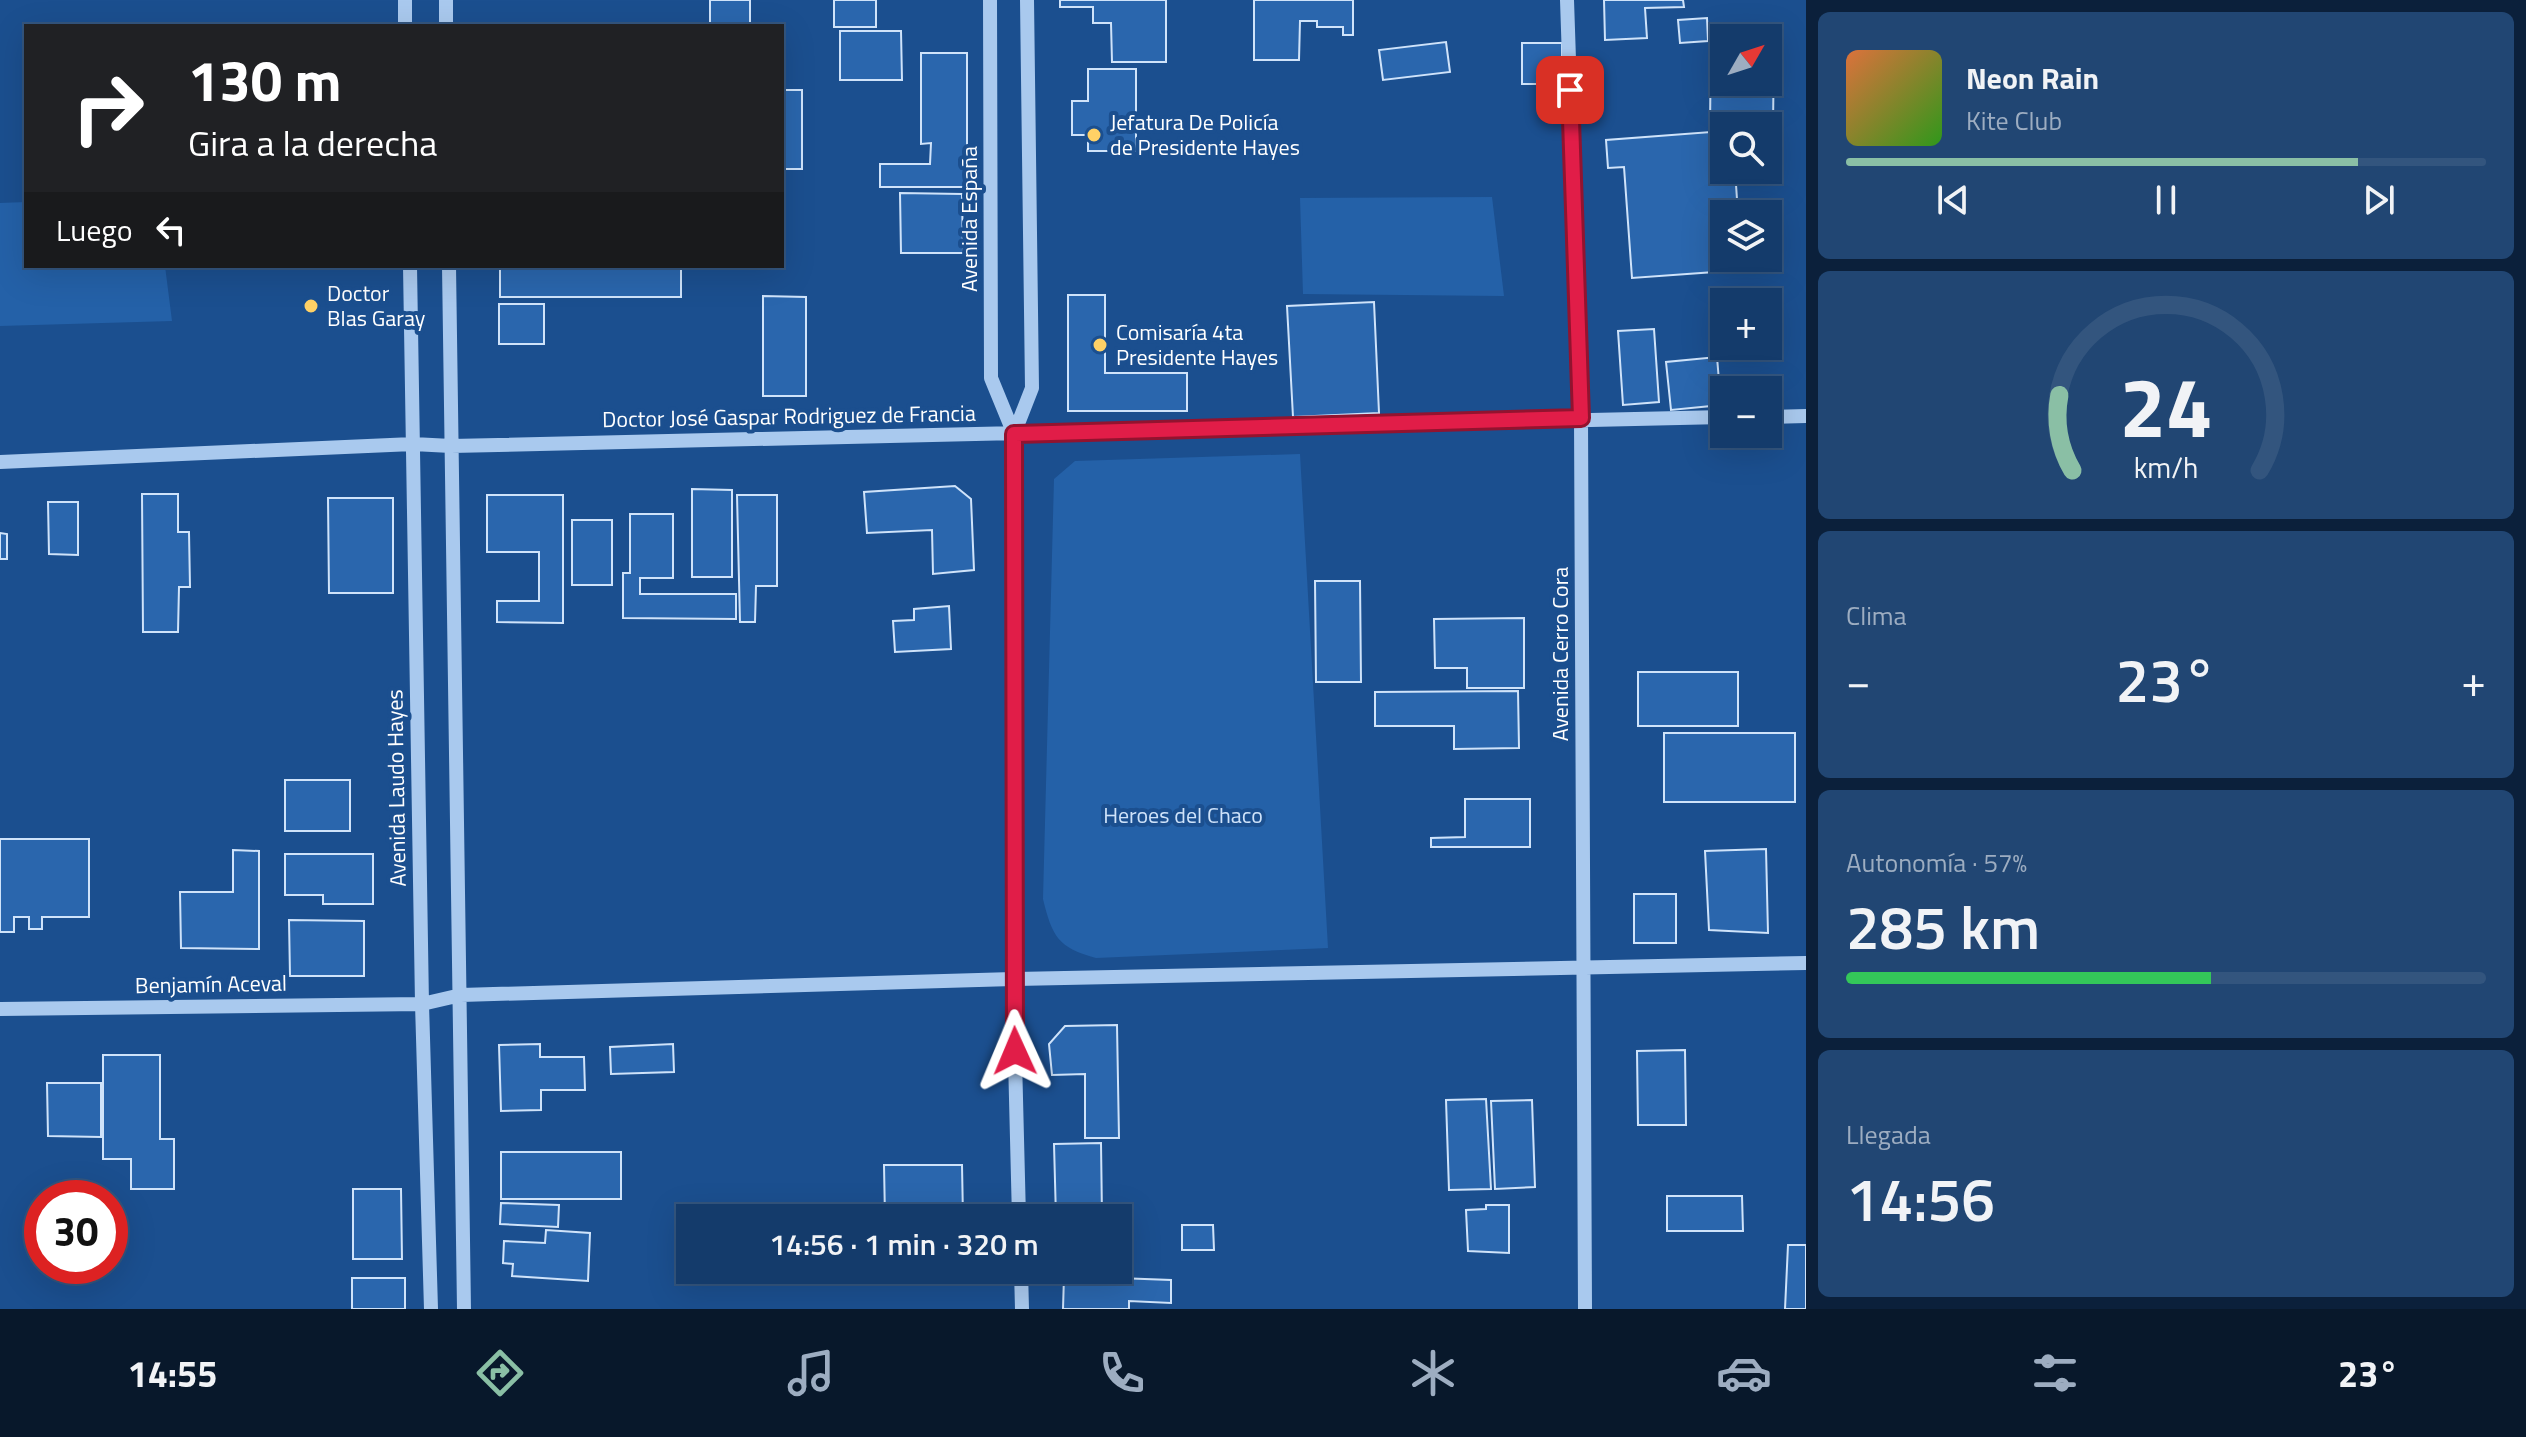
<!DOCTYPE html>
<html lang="es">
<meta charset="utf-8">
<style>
:root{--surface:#143b6b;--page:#214673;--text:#f1f3f6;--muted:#9dadc1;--line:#33557e;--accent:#8abfa5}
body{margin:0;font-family:"Titillium Web",sans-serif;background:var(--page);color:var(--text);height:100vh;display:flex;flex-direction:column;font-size:30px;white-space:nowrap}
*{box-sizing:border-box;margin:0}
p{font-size:26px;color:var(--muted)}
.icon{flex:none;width:44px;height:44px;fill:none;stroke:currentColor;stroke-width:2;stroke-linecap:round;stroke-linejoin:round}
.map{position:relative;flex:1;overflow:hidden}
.side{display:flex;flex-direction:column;gap:12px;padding:12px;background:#0b203b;width:720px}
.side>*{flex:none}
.hud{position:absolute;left:24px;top:24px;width:760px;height:244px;border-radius:0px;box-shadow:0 8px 32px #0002,0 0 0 2px var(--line);background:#202124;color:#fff;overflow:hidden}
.needle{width:52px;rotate:51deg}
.fabs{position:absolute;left:1710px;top:24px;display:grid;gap:16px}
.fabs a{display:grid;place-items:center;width:72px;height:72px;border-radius:0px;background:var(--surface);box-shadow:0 8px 32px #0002,0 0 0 2px var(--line);font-size:40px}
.speed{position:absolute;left:24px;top:1180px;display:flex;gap:16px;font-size:40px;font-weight:700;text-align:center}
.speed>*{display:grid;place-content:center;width:104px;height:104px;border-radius:50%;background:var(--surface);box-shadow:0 8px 32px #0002,0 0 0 2px var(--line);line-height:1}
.speed .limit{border:12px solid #d22;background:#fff;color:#111}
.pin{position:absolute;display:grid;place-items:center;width:68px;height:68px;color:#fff;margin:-34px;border-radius:16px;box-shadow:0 4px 12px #0006}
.me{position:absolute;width:88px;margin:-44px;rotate:359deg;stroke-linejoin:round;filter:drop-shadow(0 0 6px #0008)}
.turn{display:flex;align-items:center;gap:28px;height:168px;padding:0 32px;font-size:36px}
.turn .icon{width:104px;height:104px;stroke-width:2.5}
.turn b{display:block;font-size:56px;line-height:68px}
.then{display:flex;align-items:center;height:76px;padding:0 32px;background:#0003;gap:16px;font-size:30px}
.big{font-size:60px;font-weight:600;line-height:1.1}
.side .tile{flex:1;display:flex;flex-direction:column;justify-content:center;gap:12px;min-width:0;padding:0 28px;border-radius:12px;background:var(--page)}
.side .dial{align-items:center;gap:0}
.dial svg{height:208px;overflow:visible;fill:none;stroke:var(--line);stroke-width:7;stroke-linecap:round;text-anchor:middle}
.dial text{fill:var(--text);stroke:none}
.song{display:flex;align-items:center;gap:24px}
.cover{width:96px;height:96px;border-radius:12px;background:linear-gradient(135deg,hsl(20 70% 55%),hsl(110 70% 35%))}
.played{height:8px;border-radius:4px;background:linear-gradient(90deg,var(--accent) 80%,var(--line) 80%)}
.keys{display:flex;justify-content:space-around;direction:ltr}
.heat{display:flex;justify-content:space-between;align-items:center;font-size:44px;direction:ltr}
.charge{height:12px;border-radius:6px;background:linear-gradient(90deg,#34c759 57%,var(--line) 0)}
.trip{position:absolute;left:676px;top:1204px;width:456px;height:80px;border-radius:0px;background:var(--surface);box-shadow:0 8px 32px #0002,0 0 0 2px var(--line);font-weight:600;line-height:80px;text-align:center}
.dock{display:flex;height:128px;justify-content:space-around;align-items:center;background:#08182b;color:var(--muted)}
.dock .icon{width:56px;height:56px}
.dock .active{color:var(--accent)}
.dock b{font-size:36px;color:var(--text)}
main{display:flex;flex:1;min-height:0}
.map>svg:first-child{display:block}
.green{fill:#2461a8}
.building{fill:#2a66ad;stroke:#cfe3fa;stroke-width:2;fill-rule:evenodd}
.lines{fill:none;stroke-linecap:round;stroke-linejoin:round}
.minor{stroke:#a9c9ee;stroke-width:14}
.route-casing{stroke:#92132f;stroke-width:20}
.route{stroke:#e11d48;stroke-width:14}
.poi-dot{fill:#ffd166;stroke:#1b4f8f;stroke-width:3}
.labels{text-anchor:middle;stroke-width:8;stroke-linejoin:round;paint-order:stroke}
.poi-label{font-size:22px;fill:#fff;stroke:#1b4f8f;text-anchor:start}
.street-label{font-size:22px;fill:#fff;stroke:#1b4f8f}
.park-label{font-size:22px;fill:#cfe3fa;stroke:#1b4f8f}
</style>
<main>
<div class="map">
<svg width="1806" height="1309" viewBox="0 0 1806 1309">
<rect width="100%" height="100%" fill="#1b4f8f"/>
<path class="green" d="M 1492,197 L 1504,296 L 1303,294 L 1300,198 Z
M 26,202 L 26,266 L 165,266 L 172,321 L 0,326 L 0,203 Z
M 1300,454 L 1328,948 L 1096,958 C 1058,948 1052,936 1043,899 L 1054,479 L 1075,461 Z"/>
<path class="building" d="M 710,0 L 750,0 L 750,26 L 710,26 Z
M 834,0 L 876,0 L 876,27 L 834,27 Z
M 1060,0 L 1166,0 L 1166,62 L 1112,62 L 1111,23 L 1093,23 L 1093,7 L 1060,7 Z
M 1254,0 L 1353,0 L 1353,35 L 1343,35 L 1343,27 L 1317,27 L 1317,21 L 1300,21 L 1299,60 L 1254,60 Z
M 1604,0 L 1683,0 L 1684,7 L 1645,8 L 1647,38 L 1605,40 Z
M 1707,18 L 1708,41 L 1680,43 L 1678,20 Z
M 840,31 L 901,31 L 902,80 L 840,80 Z
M 1711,32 L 1774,34 L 1773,130 L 1768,130 L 1768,126 L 1710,128 ZM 1724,38 L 1768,38 L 1768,82 L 1724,82 Z
M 1446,42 L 1450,72 L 1383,80 L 1379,50 Z
M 1522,43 L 1562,43 L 1562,84 L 1522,84 Z
M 921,53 L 967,53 L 967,187 L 880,187 L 880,164 L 930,164 L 931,143 L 921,144 Z
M 1088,69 L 1136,69 L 1136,151 L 1088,151 L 1088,135 L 1072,135 L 1072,101 L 1088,101 Z
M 782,90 L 802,90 L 802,169 L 782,169 Z
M 1724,131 L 1724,170 L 1735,170 L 1738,214 L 1724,214 L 1724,258 L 1741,258 L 1742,270 L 1632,278 L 1624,167 L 1608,168 L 1606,140 Z
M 900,193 L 962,194 L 963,253 L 901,253 Z
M 500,266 L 681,266 L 681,297 L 500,297 Z
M 1068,295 L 1105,295 L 1105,373 L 1187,373 L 1187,411 L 1068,411 Z
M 763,296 L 806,297 L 806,396 L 763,396 Z
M 1374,302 L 1379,413 L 1293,417 L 1287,306 Z
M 499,304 L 544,304 L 544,344 L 499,344 Z
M 1654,329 L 1659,402 L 1623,405 L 1618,331 Z
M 1717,357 L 1721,405 L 1671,410 L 1666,362 Z
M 955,486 L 971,499 L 974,570 L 933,574 L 932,530 L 867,533 L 864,492 Z
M 692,489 L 732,490 L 732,577 L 692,577 Z
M 142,494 L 178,494 L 178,532 L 189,532 L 190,587 L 179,587 L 178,632 L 143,632 Z
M 487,495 L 563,495 L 563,623 L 497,622 L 497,601 L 539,601 L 539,552 L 487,552 Z
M 737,495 L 777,495 L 777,586 L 756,586 L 755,622 L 740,622 Z
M 328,498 L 393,498 L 393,593 L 329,593 Z
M 48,502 L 78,502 L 78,555 L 49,554 Z
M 630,514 L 673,514 L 673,578 L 640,578 L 640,594 L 736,594 L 736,619 L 623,618 L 623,573 L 630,573 Z
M 572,520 L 612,520 L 612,585 L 572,585 Z
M 0,533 L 7,534 L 7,559 L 0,559 Z
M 1315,581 L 1360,581 L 1361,682 L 1316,682 Z
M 949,606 L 951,649 L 895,652 L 893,621 L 914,620 L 914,609 Z
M 1524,618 L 1524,688 L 1467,688 L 1467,668 L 1435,668 L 1434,619 Z
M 1638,672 L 1738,672 L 1738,726 L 1638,726 Z
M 1518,691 L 1519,748 L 1454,749 L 1454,726 L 1375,726 L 1375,692 Z
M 1664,733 L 1795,733 L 1795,802 L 1664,802 Z
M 285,780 L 350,780 L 350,831 L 285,831 Z
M 1465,799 L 1530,799 L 1530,847 L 1431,847 L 1431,838 L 1465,837 Z
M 0,839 L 89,839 L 89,917 L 42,917 L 42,929 L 29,929 L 29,917 L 14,917 L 14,932 L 0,932 Z
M 1766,849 L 1768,933 L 1709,930 L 1705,851 Z
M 233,850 L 259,851 L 259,949 L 181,948 L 180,892 L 233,892 Z
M 285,854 L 373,854 L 373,904 L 323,904 L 323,895 L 285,895 Z
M 1634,894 L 1676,894 L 1676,943 L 1634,943 Z
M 289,920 L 364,921 L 364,976 L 290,976 Z
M 1117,1025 L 1119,1138 L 1085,1138 L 1085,1074 L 1052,1075 L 1049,1044 L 1065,1026 Z
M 540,1044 L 540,1057 L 584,1057 L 585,1090 L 541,1090 L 541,1110 L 501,1111 L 499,1045 Z
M 673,1044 L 674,1072 L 611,1074 L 610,1047 Z
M 1685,1050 L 1686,1125 L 1638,1125 L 1637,1051 Z
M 103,1055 L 160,1055 L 160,1139 L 174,1139 L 174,1189 L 131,1189 L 131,1159 L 103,1159 Z
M 47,1083 L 101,1083 L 101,1137 L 48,1136 Z
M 1486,1099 L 1491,1189 L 1449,1190 L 1446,1100 Z
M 1532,1100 L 1535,1187 L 1495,1189 L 1491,1101 Z
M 1101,1143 L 1102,1217 L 1056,1218 L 1054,1144 Z
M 501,1152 L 621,1152 L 621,1199 L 501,1199 Z
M 884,1165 L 962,1165 L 963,1218 L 885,1218 Z
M 353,1189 L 401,1189 L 402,1259 L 353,1259 Z
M 1667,1196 L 1742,1196 L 1743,1231 L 1667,1231 Z
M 501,1203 L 559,1205 L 558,1227 L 500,1224 Z
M 1486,1205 L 1509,1205 L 1509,1253 L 1468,1251 L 1466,1210 L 1486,1209 Z
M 1182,1225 L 1213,1225 L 1214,1250 L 1182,1250 Z
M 546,1230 L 590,1233 L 588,1281 L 512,1276 L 513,1264 L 503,1263 L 504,1241 L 545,1243 Z
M 1788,1245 L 1806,1245 L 1806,1309 L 1785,1309 Z
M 1064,1276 L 1171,1280 L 1171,1303 L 1129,1301 L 1129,1309 L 1063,1309 Z
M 352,1278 L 405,1278 L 405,1309 L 352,1309 Z"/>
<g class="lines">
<path class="minor" d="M 405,0 L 405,26
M 446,0 L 446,26
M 990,0 L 991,378 L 1014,434
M 1567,0 L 1581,418 L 1585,1309
M 410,266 L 422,1004 L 431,1309
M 449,266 L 464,1309
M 1768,417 L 1806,416
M 0,462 L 413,444 L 451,446 L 1724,417
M 0,1009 L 422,1004 L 461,995 L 1013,979 L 1806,963
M 1019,1218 L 1013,979 L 1014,434 L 1032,388 L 1027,0
M 1021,1270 L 1022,1309"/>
</g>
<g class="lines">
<defs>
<path id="route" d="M 1015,1051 L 1014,434 L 1581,418 L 1570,90"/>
</defs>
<use href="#route" class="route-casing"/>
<use href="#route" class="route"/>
</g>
<g class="poi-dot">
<circle cx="1094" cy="135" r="8"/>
<circle cx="311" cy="306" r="8"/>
<circle cx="1100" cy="345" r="8"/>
</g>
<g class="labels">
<g class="poi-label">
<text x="1110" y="130">Jefatura De Policía<tspan x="1110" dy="25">de Presidente Hayes</tspan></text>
<text x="327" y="301">Doctor<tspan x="327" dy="25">Blas Garay</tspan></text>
<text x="1116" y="340">Comisaría 4ta<tspan x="1116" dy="25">Presidente Hayes</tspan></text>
</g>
<g class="street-label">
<text transform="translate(969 219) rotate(-90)" y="8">Avenida España</text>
<text transform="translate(789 416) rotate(-1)" y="8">Doctor José Gaspar Rodriguez de Francia</text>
<text transform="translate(1560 654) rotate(-90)" y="8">Avenida Cerro Cora</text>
<text transform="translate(396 788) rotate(-91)" y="8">Avenida Laudo Hayes</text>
<text transform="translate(211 984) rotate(-1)" y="8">Benjamín Aceval</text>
</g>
<g class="park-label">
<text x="1183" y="823">Heroes del Chaco</text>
</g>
</g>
</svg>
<div class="fabs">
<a><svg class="needle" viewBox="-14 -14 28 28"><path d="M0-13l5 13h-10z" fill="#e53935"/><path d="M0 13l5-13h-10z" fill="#9dadc1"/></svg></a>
<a><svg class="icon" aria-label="search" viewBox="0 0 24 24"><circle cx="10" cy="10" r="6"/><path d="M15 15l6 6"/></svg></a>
<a><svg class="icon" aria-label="layers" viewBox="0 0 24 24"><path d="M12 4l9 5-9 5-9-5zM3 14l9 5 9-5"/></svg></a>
<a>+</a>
<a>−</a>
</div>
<div class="speed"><div class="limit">30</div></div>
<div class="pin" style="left:1570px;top:90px;background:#d93025"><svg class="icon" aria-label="arrive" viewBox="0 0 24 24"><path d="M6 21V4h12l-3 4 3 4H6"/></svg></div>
<svg class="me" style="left:1015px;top:1051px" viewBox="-20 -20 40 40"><path d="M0-17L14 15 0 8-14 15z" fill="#e11d48" stroke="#fff" stroke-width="4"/></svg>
<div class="trip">14:56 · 1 min · 320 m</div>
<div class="hud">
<div class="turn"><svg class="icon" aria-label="right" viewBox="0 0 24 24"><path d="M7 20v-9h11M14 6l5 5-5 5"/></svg><div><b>130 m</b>Gira a la derecha</div></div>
<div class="then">Luego<svg class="icon" aria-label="left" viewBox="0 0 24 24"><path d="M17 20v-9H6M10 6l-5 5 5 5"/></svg></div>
</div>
</div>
<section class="side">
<div class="tile">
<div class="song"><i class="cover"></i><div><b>Neon Rain</b><p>Kite Club</p></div></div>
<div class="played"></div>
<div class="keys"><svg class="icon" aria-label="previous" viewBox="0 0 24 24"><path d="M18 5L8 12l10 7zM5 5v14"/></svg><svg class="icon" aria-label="pause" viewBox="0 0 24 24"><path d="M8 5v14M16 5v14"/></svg><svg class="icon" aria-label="next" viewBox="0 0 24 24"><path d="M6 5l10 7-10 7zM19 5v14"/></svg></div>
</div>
<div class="tile dial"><svg viewBox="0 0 100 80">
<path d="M14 69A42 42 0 1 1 86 69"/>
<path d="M14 69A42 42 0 0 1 9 40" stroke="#8abfa5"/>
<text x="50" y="56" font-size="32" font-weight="700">24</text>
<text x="50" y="72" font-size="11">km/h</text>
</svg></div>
<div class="tile"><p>Clima</p>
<div class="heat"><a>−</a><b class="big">23°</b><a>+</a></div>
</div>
<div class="tile"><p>Autonomía · 57%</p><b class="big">285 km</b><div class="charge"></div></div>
<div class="tile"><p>Llegada</p><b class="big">14:56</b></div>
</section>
</main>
<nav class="dock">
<b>14:55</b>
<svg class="icon active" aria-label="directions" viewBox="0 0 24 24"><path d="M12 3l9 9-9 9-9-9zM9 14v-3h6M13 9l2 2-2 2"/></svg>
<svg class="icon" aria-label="music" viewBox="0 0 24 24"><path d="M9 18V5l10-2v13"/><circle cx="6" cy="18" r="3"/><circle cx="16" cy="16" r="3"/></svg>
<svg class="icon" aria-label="phone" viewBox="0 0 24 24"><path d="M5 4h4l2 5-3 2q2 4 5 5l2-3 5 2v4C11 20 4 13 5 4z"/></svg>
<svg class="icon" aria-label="climate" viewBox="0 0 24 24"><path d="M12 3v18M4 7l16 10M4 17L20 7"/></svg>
<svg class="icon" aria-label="car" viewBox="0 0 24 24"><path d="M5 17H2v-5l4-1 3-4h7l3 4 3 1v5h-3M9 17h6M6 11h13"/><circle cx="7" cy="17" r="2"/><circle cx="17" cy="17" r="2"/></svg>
<svg class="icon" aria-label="filters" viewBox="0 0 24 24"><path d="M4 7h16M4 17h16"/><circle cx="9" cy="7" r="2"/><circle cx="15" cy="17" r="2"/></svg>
<b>23°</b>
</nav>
